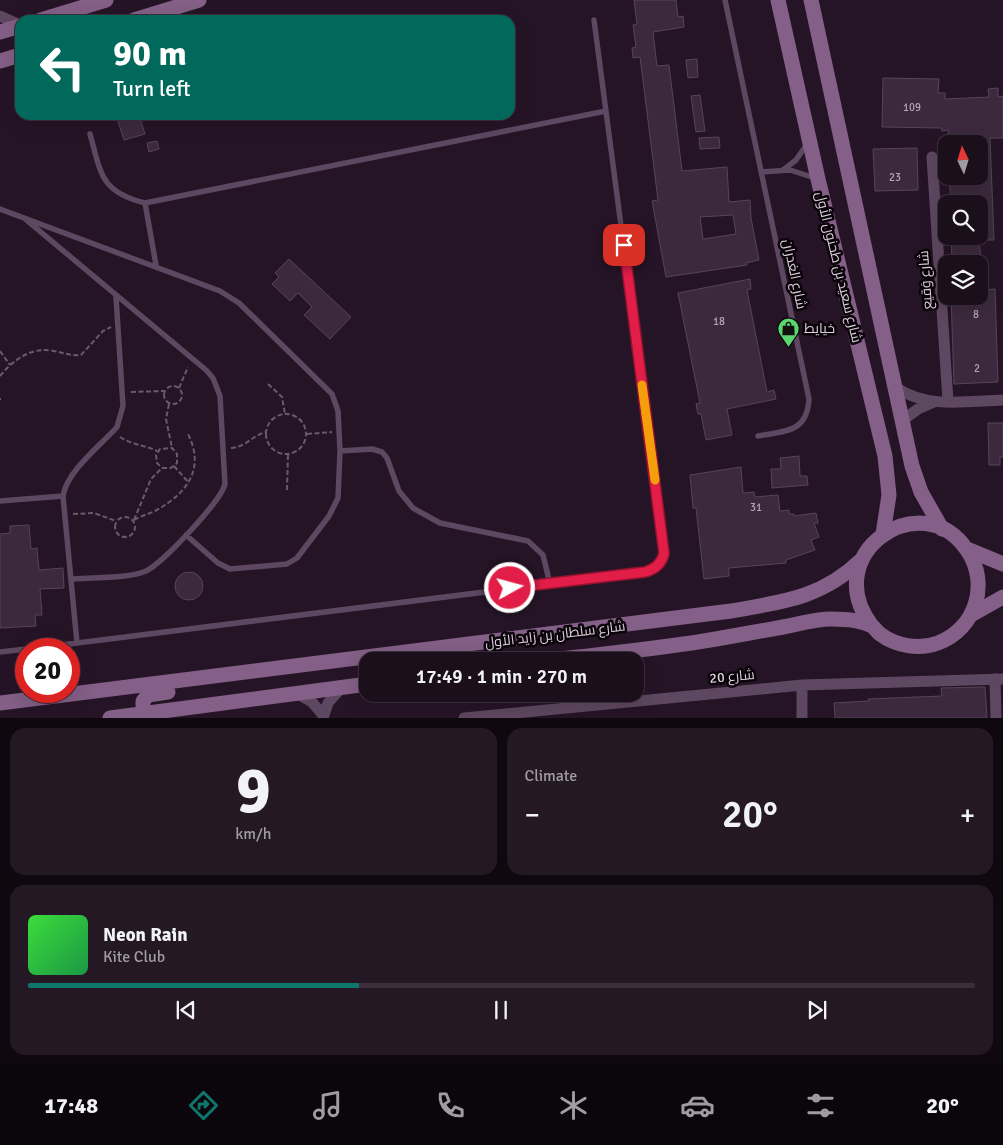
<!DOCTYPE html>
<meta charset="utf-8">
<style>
:root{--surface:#1c0f1c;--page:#251825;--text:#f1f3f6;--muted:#a09ca3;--line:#3a2f3b;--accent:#0f766e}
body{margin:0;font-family:Signika,Cairo,sans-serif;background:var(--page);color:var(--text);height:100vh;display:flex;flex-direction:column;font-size:19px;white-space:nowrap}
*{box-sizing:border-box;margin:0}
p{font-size:16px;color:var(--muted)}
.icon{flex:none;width:28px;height:28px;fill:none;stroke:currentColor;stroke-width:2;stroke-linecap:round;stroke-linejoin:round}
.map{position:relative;height:718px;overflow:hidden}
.side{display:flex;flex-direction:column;gap:10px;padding:10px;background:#0f080f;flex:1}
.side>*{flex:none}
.guide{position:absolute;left:15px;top:15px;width:500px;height:105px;border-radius:15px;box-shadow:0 5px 20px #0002,0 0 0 1px var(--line);background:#00695c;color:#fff;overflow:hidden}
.needle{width:32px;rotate:356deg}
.controls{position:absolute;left:938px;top:135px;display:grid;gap:10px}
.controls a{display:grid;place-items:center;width:50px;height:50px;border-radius:10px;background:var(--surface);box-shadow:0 5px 20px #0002,0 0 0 1px var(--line);font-size:25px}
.speed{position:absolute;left:15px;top:638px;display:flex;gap:10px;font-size:25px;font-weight:700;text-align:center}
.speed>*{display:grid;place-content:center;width:65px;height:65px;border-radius:50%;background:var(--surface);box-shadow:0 5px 20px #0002,0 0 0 1px var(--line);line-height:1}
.speed .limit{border:8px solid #d22;background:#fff;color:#111}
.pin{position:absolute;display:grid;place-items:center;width:42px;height:42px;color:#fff;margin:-21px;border-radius:10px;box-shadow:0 2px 8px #0006}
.me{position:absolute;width:55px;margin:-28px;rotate:83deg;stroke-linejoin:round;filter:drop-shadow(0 0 4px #0008)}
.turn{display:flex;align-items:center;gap:18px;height:105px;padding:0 15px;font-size:22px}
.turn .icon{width:65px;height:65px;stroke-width:2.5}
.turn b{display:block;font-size:35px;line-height:42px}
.big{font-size:38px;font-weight:600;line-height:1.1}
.side .tile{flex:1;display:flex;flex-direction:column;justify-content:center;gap:8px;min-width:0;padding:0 18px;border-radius:15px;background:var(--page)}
.side .dial{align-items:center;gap:0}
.dial b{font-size:65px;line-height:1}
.song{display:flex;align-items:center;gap:15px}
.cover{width:60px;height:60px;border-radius:8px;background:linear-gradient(135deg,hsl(120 70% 55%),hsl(140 70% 35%))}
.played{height:5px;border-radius:2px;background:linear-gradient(90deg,var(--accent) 35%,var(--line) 35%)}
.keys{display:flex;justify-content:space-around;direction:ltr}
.heat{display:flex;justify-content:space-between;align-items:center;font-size:28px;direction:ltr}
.side .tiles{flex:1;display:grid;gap:10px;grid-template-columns:1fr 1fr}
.tile:last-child{grid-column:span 2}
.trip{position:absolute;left:359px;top:652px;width:285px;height:50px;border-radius:15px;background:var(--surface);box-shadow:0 5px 20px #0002,0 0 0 1px var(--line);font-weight:600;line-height:50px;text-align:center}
.tabs{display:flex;height:80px;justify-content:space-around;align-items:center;background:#0b060b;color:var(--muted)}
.tabs .icon{width:35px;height:35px}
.tabs .selected{color:var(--accent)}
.tabs b{font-size:22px;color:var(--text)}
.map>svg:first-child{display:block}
.building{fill:#3c293d;stroke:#574458;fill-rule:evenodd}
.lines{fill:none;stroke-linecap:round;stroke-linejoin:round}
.path{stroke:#695969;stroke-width:2;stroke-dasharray:5 2.5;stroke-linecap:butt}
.lane{stroke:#5e4760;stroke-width:5.5}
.street{stroke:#5e4760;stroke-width:11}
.secondary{stroke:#845f87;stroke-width:15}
.route-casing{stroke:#92132f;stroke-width:12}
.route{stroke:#e11d48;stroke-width:9}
.slow{stroke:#f59e0b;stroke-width:9}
.labels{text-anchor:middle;stroke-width:5;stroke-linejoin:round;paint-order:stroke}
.number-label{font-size:11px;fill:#b4a6b4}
.street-label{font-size:14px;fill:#dcd0dc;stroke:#0a040a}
.poi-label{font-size:14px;fill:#dcd0dc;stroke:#0a040a;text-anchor:start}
</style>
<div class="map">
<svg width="1003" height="718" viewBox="0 0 1003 718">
<rect width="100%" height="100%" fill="#251426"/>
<path class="building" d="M 634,0 L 676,0 L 678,17 L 683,16 L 684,27 L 653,32 L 657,66 L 669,65 L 682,171 L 727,167 L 729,202 L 750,200 L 751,218 L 759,260 L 746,263 L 747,265 L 666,277 L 652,201 L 658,200 L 640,57 L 633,58 L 632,48 L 636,47 L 633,25 L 637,24 ZM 733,215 L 736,234 L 703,239 L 700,217 Z
M 697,59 L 698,77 L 688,78 L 686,60 Z
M 883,78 L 939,79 L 938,93 L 945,93 L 945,99 L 989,97 L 988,89 L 998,88 L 998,97 L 1003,96 L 1003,138 L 990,138 L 994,240 L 979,240 L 981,260 L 970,261 L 970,264 L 960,264 L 960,259 L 952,259 L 951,236 L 979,236 L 979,204 L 951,204 L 949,176 L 979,176 L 979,139 L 949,141 L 948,130 L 942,131 L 942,128 L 882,127 Z
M 700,95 L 705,131 L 696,132 L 691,96 Z
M 116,115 L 139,115 L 145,134 L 124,140 Z
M 719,137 L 720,148 L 700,149 L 699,138 Z
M 157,141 L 159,149 L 149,152 L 147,143 Z
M 917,148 L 918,190 L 875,191 L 873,149 Z
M 289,259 L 351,317 L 330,339 L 304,315 L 312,307 L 298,293 L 290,301 L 272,284 L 279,277 L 275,273 Z
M 750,279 L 751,289 L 747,290 L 767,392 L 774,390 L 776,399 L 727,409 L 732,435 L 706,440 L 701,414 L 698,414 L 696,404 L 700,403 L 678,293 Z
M 995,289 L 998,382 L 954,384 L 951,296 L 979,296 L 979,290 Z
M 988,423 L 1003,423 L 1003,457 L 1000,457 L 1000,465 L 989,465 Z
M 799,456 L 800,476 L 807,476 L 808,485 L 772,488 L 771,469 L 781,469 L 780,458 Z
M 741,467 L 743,493 L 754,492 L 755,497 L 778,495 L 780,511 L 789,510 L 789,514 L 794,514 L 794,516 L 816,513 L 818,523 L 814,523 L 819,537 L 811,540 L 815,550 L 786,560 L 786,563 L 729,568 L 729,576 L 704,579 L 696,508 L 693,508 L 690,475 Z
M 29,525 L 31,549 L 37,548 L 39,570 L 63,568 L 64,588 L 40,589 L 42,615 L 35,615 L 36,626 L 0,628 L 0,534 L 10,533 L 10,526 Z
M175 586a14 14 0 1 1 28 0a14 14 0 1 1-28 0Z
M 985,687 L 987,718 L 835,718 L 834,703 L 869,701 L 868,699 L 942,696 L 941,688 Z"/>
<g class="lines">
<path class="path" d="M 0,351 L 10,365
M 0,376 C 13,360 32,346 54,351 C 64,353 71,356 81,355 L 103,331 L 111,327
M 268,384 L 282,397 L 285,414
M164 395a9 9 0 1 1 18 0a9 9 0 1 1-18 0Z
M 179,388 L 188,367
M 131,392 L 164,391
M 0,398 L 0,400
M 169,404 L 166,419 L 172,448
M266 434a20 20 0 1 1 40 0a20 20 0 1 1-40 0Z
M 307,434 L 332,432
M 120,437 C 132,445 145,445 157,451
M 231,448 C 246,447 253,435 266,432
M 174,466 L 189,483
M 287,490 L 288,454
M 73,514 L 94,513 L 116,521
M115 527a10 10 0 1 1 20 0a10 10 0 1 1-20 0Z
M 134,520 L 151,479 L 162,468 L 171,468 L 177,463 L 177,454 L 172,448 L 160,449 L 156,455 L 157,463 L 162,468
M 134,520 C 141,516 148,514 155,511 C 188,493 206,468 187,432"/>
<path class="lane" d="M 725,0 L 809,399 C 807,433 785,431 758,436
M 90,134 C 101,173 100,192 145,203 L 606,111
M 783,170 L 796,160 L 807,144
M 761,172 L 790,170 L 815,178
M 145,203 L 156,265
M 0,209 L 220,291 L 239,303 L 332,394 L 338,411 L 340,451 L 338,498 L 329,516 L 297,558 L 287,564 L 230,569 L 218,563 L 186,535
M 24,218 L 206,370 L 213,378 L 220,396 L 225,484 C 221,501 162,564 146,571 C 128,579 93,577 73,579
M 340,451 L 372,449 L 382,452 L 387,458 L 399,491 L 413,508 L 440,523 L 528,541 L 543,555 L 550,584
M 0,501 L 63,496
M 77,643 L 645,572 L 660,563 L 664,553 L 594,20
M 29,649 L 77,643 L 63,496 C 67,471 100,446 117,427 L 123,406 L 116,297
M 0,652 L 26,649"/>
<path class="street" d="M 0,16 L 20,25
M 932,157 L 948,401
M 897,388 C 927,409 968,401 1003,400
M 903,420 L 918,409 L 934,402
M 995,679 L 996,718
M 802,685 L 802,718
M 296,693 L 312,702 L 323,715
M 323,718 L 328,703 L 342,687
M 464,718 L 802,685 L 1003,679"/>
<path class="secondary" d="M 778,0 L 818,179 L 885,456 L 889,495 L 883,534
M 811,0 L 912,466 L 921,492 L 942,529
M 41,20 L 106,0
M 134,20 L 199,0
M 0,32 L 20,26
M 0,61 L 20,55
M 967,549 L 1003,564
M 971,615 L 1003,597
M 544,661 C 601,654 659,649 716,639 C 738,635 761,631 783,627 C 799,624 815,619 831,619 C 843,619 861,620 872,626 C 875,628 877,632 880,634 C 896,646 919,650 938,643 C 976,629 990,583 967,550 C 922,483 817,554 872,626
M 0,703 L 731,611 C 782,602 822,598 861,560
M 143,713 L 143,701 L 148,695 L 168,692
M 110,718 L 368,684"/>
</g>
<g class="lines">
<defs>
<path id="route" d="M 510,588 L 645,572 C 656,569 662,563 664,553 L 624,245"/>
</defs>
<use href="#route" class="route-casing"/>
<use href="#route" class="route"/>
<path class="slow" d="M 642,385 L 655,480"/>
</g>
<defs>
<symbol id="shop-pin" viewBox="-11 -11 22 30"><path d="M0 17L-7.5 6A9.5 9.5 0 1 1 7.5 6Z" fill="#5bd56d" stroke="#0a040a"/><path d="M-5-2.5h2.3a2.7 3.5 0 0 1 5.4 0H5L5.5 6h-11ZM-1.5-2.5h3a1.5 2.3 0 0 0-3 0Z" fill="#111"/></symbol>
</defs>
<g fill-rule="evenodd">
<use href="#shop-pin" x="776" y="316" width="25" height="34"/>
</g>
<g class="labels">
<g class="number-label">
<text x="912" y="111">109</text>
<text x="895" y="181">23</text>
<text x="976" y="318">8</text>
<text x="719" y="325">18</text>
<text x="977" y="372">2</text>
<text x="756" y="511">31</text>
</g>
<g class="street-label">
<text transform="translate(839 267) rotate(76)" y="5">شارع سعيد بن طحنون الأول</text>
<text transform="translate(795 274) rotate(78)" y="5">شارع الغدران</text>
<text transform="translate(925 280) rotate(-94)" y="5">شارع وَقيع</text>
<text transform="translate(555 634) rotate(-7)" y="5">شارع سلطان بن زايد الأول</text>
<text transform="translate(732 676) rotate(-5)" y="5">شارع 20</text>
</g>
<g class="poi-label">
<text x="804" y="333">خيايط</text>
</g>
</g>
</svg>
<div class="controls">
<a><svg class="needle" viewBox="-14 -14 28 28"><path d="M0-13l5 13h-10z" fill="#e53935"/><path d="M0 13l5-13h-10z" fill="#a09ca3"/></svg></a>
<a><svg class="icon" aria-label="search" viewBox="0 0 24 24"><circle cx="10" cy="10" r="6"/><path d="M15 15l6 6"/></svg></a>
<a><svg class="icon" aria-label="layers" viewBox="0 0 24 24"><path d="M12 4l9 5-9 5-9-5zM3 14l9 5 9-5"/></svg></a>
</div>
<div class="speed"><div class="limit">20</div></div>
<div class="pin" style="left:624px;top:245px;background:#d93025"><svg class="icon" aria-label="arrive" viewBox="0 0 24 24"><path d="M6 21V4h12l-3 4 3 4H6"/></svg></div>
<svg class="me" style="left:510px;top:588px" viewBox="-20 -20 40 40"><circle r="17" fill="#e11d48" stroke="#fff" stroke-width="3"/><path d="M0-11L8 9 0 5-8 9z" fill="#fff"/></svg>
<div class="trip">17:49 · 1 min · 270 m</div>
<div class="guide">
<div class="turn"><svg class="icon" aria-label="left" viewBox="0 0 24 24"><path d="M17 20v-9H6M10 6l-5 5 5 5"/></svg><div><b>90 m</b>Turn left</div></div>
</div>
</div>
<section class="side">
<div class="tiles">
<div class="tile dial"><b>9</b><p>km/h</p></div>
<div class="tile"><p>Climate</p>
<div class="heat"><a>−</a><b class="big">20°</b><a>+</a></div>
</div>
<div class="tile">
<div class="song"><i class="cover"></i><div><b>Neon Rain</b><p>Kite Club</p></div></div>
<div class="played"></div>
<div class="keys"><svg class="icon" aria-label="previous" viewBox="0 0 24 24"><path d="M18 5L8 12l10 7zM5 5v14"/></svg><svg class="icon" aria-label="pause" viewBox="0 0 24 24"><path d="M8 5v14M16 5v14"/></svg><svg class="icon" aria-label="next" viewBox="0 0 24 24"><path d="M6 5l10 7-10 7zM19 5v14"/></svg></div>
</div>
</div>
</section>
<nav class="tabs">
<b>17:48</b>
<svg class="icon selected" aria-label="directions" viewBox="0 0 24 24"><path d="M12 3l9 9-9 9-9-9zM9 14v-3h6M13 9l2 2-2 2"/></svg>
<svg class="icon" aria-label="music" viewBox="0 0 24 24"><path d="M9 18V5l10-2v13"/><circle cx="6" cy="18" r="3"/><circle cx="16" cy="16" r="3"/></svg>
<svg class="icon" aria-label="phone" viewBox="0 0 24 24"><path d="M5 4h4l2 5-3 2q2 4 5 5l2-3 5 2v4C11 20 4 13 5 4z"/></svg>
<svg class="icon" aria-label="climate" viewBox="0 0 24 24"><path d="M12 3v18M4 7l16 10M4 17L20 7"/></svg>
<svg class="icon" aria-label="car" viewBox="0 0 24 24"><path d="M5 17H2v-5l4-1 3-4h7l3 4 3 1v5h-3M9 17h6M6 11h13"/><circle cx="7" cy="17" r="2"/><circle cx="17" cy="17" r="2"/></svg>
<svg class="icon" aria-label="filters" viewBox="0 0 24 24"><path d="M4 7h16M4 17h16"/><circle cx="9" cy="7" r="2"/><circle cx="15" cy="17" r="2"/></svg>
<b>20°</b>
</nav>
